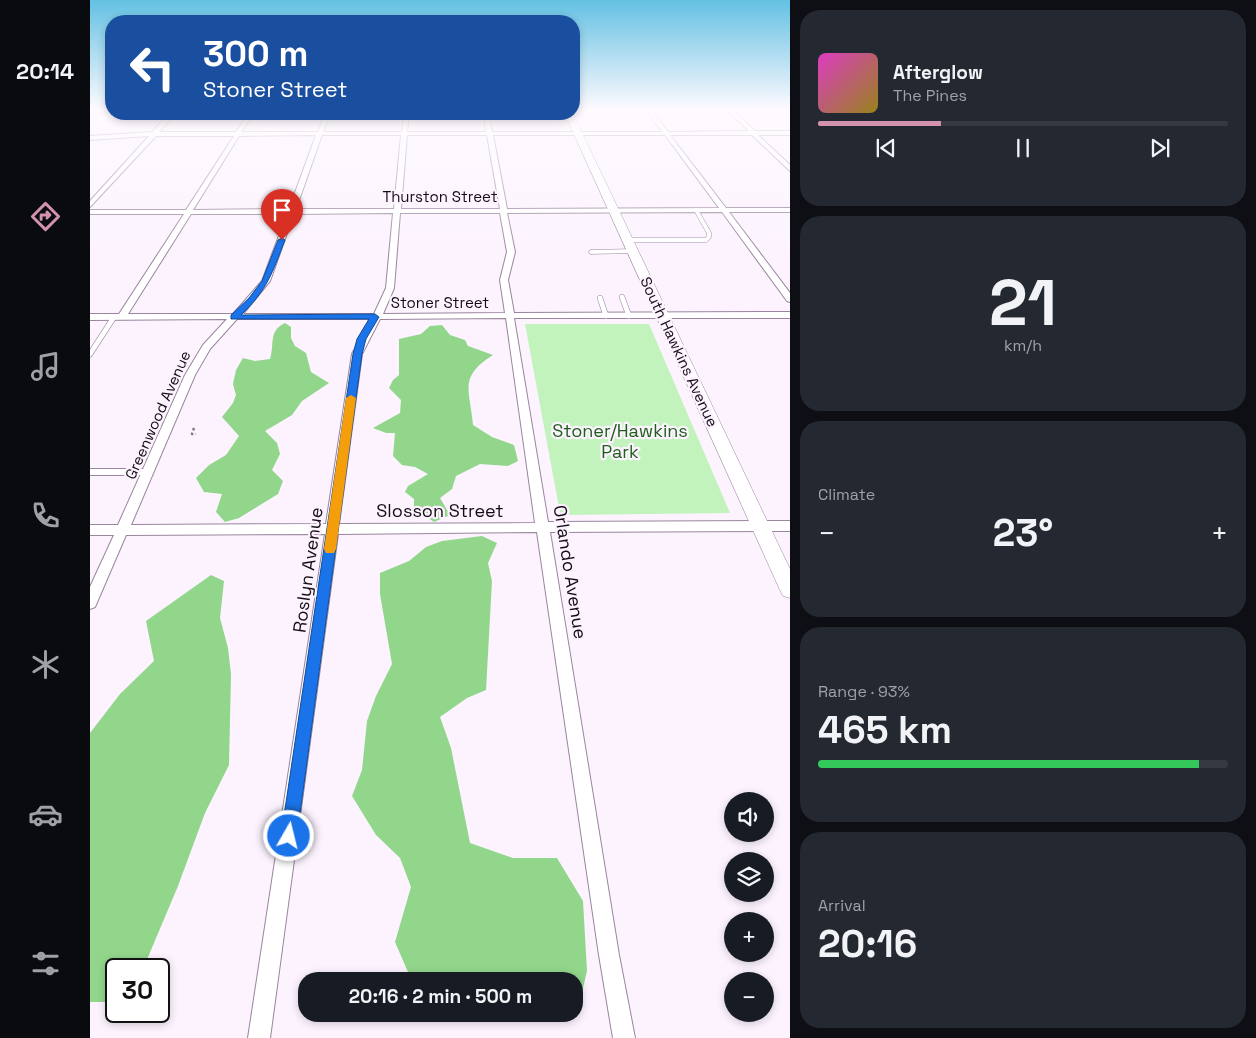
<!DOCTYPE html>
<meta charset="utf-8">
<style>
:root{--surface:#171b24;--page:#242831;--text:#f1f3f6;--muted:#9ea1a6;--line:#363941;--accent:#d393ad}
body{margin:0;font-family:"Space Grotesk",sans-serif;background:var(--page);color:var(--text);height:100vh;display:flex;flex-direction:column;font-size:19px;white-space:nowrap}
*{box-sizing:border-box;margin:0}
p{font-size:16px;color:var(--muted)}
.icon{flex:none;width:28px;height:28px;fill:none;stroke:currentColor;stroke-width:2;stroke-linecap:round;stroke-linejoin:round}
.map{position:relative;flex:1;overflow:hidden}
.side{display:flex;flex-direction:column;gap:10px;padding:10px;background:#0d0f14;width:466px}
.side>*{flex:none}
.top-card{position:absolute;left:15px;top:15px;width:475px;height:105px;border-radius:20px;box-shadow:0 2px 8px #0003;background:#1a4fa0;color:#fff;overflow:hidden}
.tools{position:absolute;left:634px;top:792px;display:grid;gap:10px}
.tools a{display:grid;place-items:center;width:50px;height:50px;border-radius:50%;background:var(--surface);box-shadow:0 2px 8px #0003;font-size:25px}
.speed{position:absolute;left:15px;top:958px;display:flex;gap:10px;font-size:25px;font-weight:700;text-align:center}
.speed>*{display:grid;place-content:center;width:65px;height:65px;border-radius:50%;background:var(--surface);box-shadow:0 2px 8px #0003;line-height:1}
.speed .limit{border:2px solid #111;border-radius:8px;background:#fff;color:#111}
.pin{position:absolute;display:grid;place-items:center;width:42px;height:42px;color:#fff;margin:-51px -21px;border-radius:50% 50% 50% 0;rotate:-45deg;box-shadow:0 0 5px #0007}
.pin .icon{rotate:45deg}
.me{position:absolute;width:55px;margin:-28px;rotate:8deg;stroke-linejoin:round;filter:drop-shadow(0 0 4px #0008)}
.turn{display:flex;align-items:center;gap:18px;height:105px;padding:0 15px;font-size:22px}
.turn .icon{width:65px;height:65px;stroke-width:2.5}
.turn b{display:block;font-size:35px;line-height:42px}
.big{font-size:38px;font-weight:700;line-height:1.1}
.side .widget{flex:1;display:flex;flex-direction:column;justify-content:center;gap:8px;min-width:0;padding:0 18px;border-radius:20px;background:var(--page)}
.side .dial{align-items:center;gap:0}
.dial b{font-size:65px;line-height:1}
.song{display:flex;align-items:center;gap:15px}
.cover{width:60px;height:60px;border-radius:8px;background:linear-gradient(135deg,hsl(310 70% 55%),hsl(50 70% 35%))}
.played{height:5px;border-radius:2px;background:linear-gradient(90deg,var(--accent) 30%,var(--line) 30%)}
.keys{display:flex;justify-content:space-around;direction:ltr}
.heat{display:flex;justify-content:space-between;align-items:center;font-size:28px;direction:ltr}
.charge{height:8px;border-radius:4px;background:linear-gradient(90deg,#34c759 93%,var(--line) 0)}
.trip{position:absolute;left:208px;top:972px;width:285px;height:50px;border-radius:20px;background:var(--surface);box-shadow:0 2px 8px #0003;font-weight:700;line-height:50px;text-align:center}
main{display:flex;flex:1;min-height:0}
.tabs{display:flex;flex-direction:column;width:90px;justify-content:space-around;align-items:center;background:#090b0e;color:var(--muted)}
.tabs .icon{width:35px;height:35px}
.tabs .selected{color:var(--accent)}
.tabs b{font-size:22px;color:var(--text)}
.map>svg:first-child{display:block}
.green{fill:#c2f3bd}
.forest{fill:#92d68c}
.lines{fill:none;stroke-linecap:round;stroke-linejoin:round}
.lane-far2-casing{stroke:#99859e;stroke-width:5}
.lane-far1-casing{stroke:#99859e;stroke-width:6}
.lane-casing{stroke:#99859e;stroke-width:8}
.street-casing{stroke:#99859e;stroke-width:2}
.secondary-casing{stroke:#99859e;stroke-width:1}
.path{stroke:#7f7781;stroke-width:2.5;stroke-dasharray:2.5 2.5;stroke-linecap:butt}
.lane-far2{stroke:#fff;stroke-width:4}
.lane-far1{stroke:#fff;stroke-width:5}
.lane{stroke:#fff;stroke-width:6}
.street{fill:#fff;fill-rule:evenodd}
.secondary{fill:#fff;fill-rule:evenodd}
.route{fill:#1a73e8;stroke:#114b97}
.slow{fill:#f59e0b}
.labels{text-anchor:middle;stroke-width:4.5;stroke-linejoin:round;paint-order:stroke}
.far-street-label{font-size:15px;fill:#140d16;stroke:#fcf3fe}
.park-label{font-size:18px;fill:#1d5f1a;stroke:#fcf3fe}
.street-label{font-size:18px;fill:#140d16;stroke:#fcf3fe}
</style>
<main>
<nav class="tabs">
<b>20:14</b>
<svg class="icon selected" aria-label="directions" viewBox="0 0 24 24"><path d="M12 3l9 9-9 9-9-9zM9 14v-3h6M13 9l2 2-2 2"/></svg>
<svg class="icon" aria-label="music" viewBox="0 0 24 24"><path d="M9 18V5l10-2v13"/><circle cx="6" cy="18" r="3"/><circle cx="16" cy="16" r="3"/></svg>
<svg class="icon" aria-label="phone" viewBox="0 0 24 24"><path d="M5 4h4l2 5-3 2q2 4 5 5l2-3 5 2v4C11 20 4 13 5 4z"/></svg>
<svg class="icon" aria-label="climate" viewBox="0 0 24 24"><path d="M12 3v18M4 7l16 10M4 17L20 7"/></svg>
<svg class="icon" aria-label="car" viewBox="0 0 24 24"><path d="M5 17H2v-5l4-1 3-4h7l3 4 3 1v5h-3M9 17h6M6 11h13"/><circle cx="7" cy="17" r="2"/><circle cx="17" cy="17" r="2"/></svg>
<svg class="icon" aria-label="filters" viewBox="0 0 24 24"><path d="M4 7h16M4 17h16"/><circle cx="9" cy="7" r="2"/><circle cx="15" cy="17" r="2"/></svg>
</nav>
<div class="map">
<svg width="700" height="1038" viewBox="0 0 700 1038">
<rect width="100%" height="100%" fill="#fcf3fe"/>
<path class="green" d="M 435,324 L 559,324 L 640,513 L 474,515 L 470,513 Z"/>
<path class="forest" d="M 195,323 L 201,327 L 201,338 L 205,346 L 216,353 L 221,372 L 239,383 L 212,401 L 202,415 L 175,431 L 187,443 L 190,454 L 182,470 L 193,481 L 188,494 L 149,518 L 135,522 L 126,512 L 132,494 L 114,492 L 106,478 L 119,465 L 136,455 L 149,436 L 132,417 L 143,403 L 146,395 L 143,384 L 146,370 L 153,358 L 165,361 L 180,359 C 185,343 178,331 195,323 Z
M 352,325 L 360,335 L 375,340 L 378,346 L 403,355 C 368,377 380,390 383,425 L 402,437 L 424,445 L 428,461 L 418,466 L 390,464 L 366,476 L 362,489 L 350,498 L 360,515 L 344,522 L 324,508 L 324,499 L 315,492 L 318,486 L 338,474 L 325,467 L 312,465 L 303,456 L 305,433 L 296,433 L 283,428 L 310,413 L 311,400 L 299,388 L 303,380 L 309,375 L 309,339 L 331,334 L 340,326 Z
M 392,536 L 407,543 L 398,563 L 402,581 L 396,690 L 377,698 L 350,717 L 361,748 L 380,843 L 423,858 L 467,858 L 493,901 L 497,971 L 490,1001 L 484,1005 L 484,981 L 327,981 L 321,979 L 305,942 L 321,887 L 310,858 L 286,835 L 262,796 L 272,770 L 277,721 L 286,696 L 302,664 L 290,594 L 290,573 L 319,561 L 336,547 L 352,541 Z
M 121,575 L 134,581 L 130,618 L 138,648 L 141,674 L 139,765 L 115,813 L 88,886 L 53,969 L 26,969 L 26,1000 L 24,1002 L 0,1002 L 0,733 L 30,694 L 64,661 L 56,621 Z"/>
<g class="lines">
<defs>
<path id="lane-far2" d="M 538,240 L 616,240 L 619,237 L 619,233 L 606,210
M 501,252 L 543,251"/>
<path id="lane-far1" d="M 532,297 L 539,316
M 510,298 L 516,316
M 0,354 L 24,317"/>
<path id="lane" d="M 0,472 L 58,472"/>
<path id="street" d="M 0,110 L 4,110 L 0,113 Z
M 556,110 L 562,110 L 578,132 L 659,131 L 637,110 L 643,110 L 665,131 L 700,131 L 700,135 L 668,135 L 700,165 L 700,171 L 662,135 L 580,135 L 636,208 L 700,208 L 700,212 L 639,212 L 700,293 L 700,302 L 697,301 L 632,212 L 417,213 L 425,252 L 418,280 L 424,313 L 700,312 L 700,318 L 424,318 L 458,522 L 700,521 L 700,531 L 460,532 L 529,955 L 545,1038 L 523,1038 L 509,955 L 447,532 L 248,534 L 180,1038 L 158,1038 L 235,534 L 36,535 L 5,607 L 0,609 L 0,587 L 24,535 L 0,535 L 0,525 L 28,525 L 95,375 L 113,345 L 137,319 L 0,320 L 0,314 L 29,314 L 94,214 L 0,214 L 0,210 L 96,210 L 144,136 L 66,136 L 0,207 L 0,201 L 59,136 L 0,140 L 0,136 L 62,132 L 79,114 L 85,114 L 69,132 L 146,132 L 158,114 L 163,114 L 151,132 L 228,132 L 235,114 L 240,114 L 233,132 L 312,132 L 314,114 L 319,114 L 317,132 L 396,132 L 394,114 L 399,114 L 402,132 L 572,132 ZM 226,135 L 199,209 L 103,210 L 149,136 ZM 232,135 L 311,135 L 304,209 L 206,209 ZM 317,135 L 397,135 L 410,209 L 311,209 ZM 403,135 L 575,135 L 629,208 L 417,209 ZM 303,213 L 296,288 L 284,314 L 153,314 L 180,281 L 204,214 ZM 310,213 L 410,213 L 417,252 L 410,280 L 415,313 L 293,314 L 304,288 ZM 101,214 L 197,214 L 172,281 L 143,314 L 38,314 ZM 416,318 L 445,523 L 249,524 L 272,354 L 290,319 ZM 147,319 L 281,319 L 262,354 L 236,524 L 41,525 L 105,375 L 120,349 Z"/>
<path id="secondary" d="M 475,114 L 483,114 L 700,569 L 700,598 L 693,596 L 690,590 Z"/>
</defs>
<use href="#lane-far2" class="lane-far2-casing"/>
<use href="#lane-far1" class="lane-far1-casing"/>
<use href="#lane" class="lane-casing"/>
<use href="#street" class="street-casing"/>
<use href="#secondary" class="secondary-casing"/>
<path class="path" d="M 104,428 L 102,434 L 106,434"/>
<use href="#lane-far2" class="lane-far2"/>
<use href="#lane-far1" class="lane-far1"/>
<use href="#lane" class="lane"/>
<use href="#street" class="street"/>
<use href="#secondary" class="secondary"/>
</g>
<linearGradient id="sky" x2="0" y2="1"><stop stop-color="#63c1e3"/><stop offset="0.43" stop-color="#fefaff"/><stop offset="1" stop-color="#fefaff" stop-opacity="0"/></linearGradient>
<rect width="700" height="255" fill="url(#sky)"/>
<path class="route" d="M 192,238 L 195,240 C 182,273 178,289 151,315 L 285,314 L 289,317 L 276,339 L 272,354 L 207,836 L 205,841 L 199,844 L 193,841 L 191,836 L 263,354 L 267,339 L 279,319 L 141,319 L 141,315 L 159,298 L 172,281 L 188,240 Z"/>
<path class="slow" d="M 261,395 L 266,398 L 246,549 L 244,553 L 236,553 L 234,549 L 256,398 Z"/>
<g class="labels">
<g class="far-street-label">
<text x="350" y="202">Thurston Street</text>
<text x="350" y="308">Stoner Street</text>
<text transform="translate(589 352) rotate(65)" y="5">South Hawkins Avenue</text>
<text transform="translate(68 415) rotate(-66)" y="5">Greenwood Avenue</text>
</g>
<g class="park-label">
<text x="530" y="437">Stoner/Hawkins<tspan x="530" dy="21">Park</tspan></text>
</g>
<g class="street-label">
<text x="350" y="517">Slosson Street</text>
<text transform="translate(218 570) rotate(-82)" y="6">Roslyn Avenue</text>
<text transform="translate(480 572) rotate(81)" y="6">Orlando Avenue</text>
</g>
</g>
</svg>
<div class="tools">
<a><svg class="icon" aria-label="sound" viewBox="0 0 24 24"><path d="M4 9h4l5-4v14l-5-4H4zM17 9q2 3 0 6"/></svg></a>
<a><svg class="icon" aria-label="layers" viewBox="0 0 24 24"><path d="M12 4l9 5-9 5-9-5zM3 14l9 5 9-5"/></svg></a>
<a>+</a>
<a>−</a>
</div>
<div class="speed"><div class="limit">30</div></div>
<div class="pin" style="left:192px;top:240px;background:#d93025"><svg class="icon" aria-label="arrive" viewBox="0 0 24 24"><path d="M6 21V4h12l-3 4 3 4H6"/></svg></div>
<svg class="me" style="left:199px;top:836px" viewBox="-20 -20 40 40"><circle r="17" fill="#1a73e8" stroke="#fff" stroke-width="3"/><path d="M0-11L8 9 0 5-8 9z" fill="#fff"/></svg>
<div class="trip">20:16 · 2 min · 500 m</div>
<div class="top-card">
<div class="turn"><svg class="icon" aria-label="left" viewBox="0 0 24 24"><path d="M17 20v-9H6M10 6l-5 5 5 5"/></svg><div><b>300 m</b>Stoner Street</div></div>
</div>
</div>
<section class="side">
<div class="widget">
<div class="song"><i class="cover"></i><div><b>Afterglow</b><p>The Pines</p></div></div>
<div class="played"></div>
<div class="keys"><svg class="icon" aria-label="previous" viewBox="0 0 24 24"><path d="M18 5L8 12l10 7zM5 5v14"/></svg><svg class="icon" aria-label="pause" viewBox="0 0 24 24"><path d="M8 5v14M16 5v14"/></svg><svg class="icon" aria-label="next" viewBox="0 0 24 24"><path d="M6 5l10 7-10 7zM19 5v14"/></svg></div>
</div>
<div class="widget dial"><b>21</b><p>km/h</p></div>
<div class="widget"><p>Climate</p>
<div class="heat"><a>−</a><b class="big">23°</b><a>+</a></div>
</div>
<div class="widget"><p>Range · 93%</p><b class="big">465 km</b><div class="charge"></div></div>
<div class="widget"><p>Arrival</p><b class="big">20:16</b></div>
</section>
</main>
